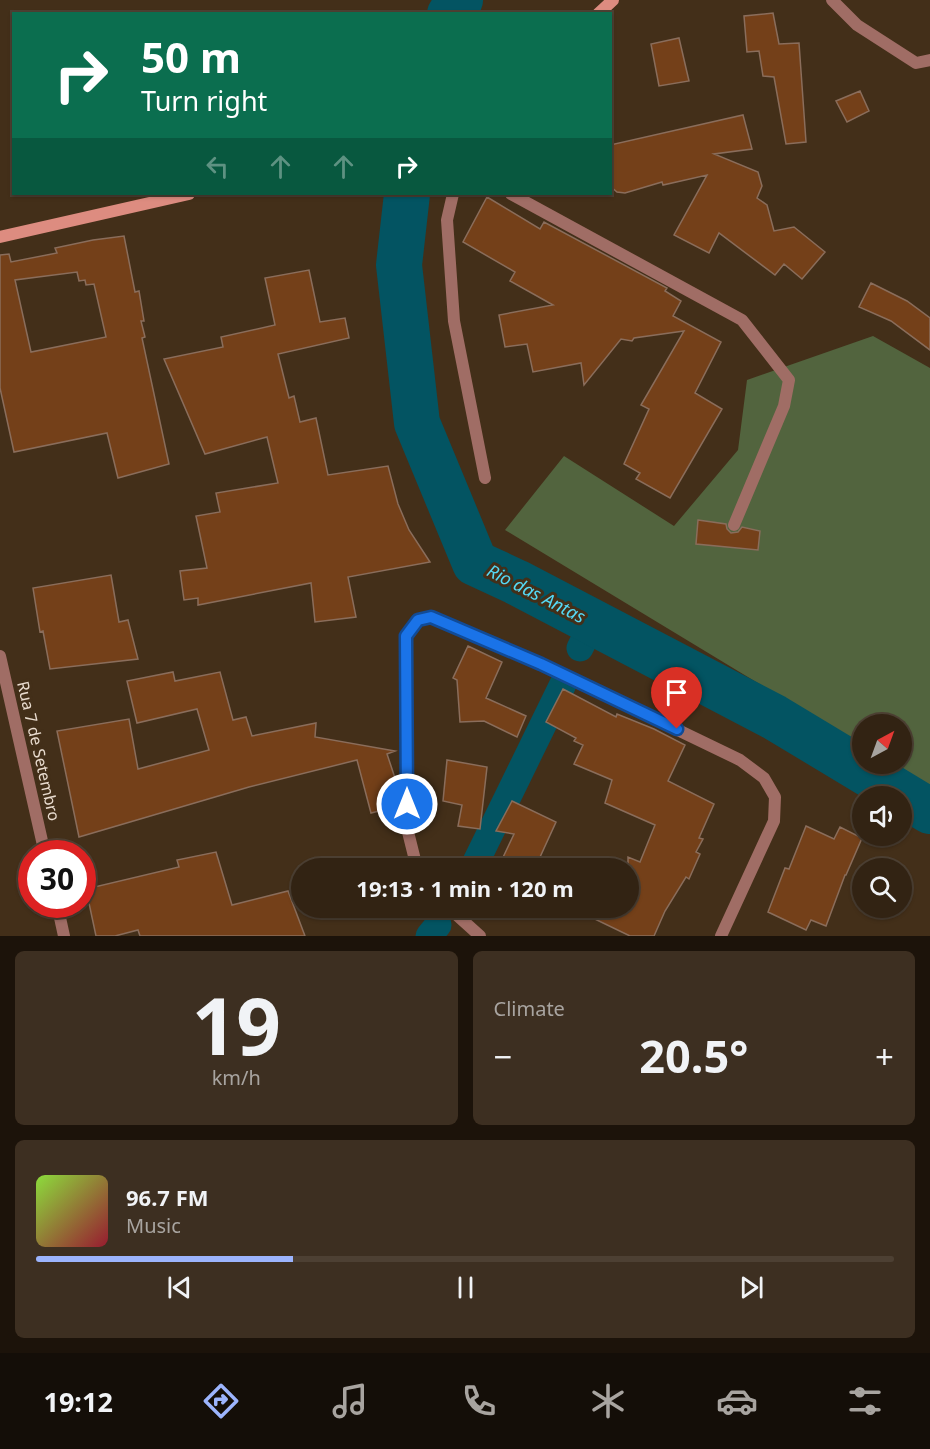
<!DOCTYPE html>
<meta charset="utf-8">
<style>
:root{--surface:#322313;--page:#3d2f21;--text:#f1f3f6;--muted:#a8a4a0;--line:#4d4033;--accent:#9cb4fd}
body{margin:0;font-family:"Noto Sans",sans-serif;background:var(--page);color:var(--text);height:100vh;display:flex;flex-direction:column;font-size:22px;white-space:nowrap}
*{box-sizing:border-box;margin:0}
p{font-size:20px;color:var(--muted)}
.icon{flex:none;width:33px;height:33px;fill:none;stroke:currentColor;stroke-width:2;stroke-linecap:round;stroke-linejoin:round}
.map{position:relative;height:936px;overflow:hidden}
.sheet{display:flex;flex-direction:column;gap:15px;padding:15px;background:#1c130a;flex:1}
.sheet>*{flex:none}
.top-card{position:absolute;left:12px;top:12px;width:600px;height:183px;border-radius:0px;box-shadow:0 2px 4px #0004,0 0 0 2px var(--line);background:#0b6e4f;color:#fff;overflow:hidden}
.needle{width:39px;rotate:41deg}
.fabs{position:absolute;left:852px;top:714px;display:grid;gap:12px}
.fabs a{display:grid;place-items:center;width:60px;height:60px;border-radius:50%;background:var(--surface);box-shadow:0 2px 4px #0004,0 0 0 2px var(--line);font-size:30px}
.speed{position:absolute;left:18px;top:840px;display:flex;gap:12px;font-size:30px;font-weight:700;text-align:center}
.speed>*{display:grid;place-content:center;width:78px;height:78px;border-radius:50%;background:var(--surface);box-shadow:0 2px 4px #0004,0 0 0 2px var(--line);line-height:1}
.speed .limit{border:9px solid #d22;background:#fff;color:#111}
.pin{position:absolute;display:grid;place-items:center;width:51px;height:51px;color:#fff;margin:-62px -26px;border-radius:50% 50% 50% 0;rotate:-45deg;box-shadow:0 0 6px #0007}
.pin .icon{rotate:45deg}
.me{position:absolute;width:66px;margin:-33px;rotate:0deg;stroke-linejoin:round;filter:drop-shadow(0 0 4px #0008)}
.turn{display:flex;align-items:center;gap:21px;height:126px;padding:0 30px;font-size:27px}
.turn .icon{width:78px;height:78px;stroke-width:2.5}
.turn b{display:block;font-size:42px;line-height:51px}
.lanes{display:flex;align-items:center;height:57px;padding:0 30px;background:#0003;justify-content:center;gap:30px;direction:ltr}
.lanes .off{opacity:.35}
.big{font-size:45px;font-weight:700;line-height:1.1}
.sheet .card{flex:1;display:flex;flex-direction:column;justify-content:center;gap:9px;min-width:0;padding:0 21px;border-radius:9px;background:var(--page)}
.sheet .dial{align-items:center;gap:0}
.dial b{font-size:78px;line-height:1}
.song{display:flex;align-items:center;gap:18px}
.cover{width:72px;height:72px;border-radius:9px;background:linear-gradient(135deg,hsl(90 70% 55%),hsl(350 70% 35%))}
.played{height:6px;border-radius:3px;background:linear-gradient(90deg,var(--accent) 30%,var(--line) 30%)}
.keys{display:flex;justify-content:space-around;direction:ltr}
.heat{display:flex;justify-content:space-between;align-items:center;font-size:33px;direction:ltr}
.sheet .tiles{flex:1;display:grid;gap:15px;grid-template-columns:1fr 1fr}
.card:last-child{grid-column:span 2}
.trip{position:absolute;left:291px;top:858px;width:348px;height:60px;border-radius:30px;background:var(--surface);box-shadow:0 2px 4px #0004,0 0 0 2px var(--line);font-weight:700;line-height:60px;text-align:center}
.menu{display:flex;height:96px;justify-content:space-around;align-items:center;background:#140e08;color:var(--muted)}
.menu .icon{width:42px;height:42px}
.menu .current{color:var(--accent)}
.menu b{font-size:27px;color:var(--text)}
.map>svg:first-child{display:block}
.green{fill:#52643e}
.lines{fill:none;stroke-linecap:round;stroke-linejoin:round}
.canal{stroke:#035462;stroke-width:27}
.river{stroke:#035462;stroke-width:46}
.building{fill:#744019;stroke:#8a6d5b;stroke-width:1.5;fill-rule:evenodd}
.minor{stroke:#a06d65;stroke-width:12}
.secondary{stroke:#dd8c80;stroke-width:12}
.route-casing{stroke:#114b97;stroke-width:15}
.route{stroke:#1a73e8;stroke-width:10}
.labels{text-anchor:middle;stroke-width:6;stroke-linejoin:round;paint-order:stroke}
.street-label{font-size:16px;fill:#e9dccf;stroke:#432f19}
.water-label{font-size:18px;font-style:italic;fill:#55d9f5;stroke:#432f19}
</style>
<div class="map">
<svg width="930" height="936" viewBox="0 0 930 936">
<rect width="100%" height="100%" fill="#432f19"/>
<path class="green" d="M 873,336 L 930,368 L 930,787 L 891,764 L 902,764 L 902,724 L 862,724 L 862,746 L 505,530 L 564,456 L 674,526 L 738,450 L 747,380 Z"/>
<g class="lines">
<path class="canal" d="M 580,648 L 593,622
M 473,868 L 563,684
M 429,936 L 438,925"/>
<path class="river" d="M 450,14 L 460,0
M 407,194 L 399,265 L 417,423 L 475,563 L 516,582 L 774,717 L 930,811"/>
</g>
<path class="building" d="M 773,13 L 779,44 L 799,43 L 806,142 L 786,144 L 774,77 L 763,76 L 759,51 L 747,52 L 744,16 Z
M 679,38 L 689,81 L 659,86 L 651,44 Z
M 860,91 L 869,111 L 847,122 L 836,101 Z
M 743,115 L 752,149 L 714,154 L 758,172 L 762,186 L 757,198 L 767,205 L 774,231 L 794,227 L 825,252 L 802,279 L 784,264 L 775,275 L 719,233 L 709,253 L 674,235 L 707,175 L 663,185 L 662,182 L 625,193 L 617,192 L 610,186 L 610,145 Z
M 487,197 L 540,229 L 544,222 L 667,288 L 665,291 L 681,301 L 673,316 L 721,342 L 695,393 L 722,409 L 670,498 L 636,479 L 640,473 L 624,464 L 649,409 L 641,405 L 684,331 L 634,338 L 632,341 L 621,339 L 584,385 L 581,363 L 533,372 L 527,344 L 505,347 L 499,315 L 553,305 L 510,281 L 515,272 L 463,242 Z
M 124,236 L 135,292 L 139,291 L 144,321 L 141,321 L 145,337 L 142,338 L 169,464 L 118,478 L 107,433 L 14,452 L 0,388 L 0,255 L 9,254 L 11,262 L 57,253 L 55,248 L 93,240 ZM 77,272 L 79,281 L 85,280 L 86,285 L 94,284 L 106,337 L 31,352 L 15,280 Z
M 309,270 L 320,322 L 345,318 L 349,338 L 278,354 L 289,398 L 294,396 L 300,422 L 316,418 L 328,475 L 388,466 L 398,504 L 409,530 L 430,562 L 348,577 L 356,617 L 315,622 L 311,583 L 198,605 L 198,598 L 184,600 L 180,571 L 207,568 L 196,516 L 220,512 L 216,493 L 278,483 L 267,437 L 205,454 L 164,359 L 223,347 L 221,337 L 275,325 L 265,278 Z
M 871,283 L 907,301 L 930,318 L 930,350 L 891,321 L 859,307 Z
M 698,520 L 726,524 L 727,529 L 731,533 L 738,532 L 742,527 L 760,531 L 758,550 L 696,544 Z
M 111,575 L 119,622 L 128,620 L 138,659 L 50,669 L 43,631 L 40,632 L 33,588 Z
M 468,646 L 502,662 L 486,698 L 526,716 L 517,737 L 484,721 L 460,722 L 457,680 L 453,678 Z
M 173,672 L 175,681 L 220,672 L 233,720 L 246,717 L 252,736 L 316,723 L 315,737 L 395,751 L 387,754 L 395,778 L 398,777 L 399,806 L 371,813 L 357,760 L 249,787 L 79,837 L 57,731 L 129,719 L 138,769 L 209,750 L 197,709 L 137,723 L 127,681 Z
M 563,689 L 616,717 L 617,714 L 654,729 L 685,745 L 668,781 L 714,804 L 699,838 L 703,839 L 696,852 L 700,854 L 689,879 L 686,877 L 665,911 L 654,936 L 630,936 L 572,908 L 628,908 L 628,857 L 640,862 L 655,825 L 605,803 L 612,780 L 574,764 L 583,745 L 574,741 L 576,738 L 546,722 Z
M 447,760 L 487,767 L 480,829 L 458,826 L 462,805 L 443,801 Z
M 512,801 L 556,822 L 535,868 L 498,868 L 514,834 L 496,831 Z
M 806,826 L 834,839 L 840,827 L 862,838 L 846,875 L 845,875 L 826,926 L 811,920 L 806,930 L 768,912 L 785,868 L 789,869 Z
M 216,852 L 232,905 L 288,891 L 305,936 L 140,936 L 138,930 L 115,936 L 96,936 L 86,889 L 179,867 L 177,860 Z"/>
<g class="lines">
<path class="minor" d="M 832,0 L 857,25 L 916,63 L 930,60
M 453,194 L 447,220 L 454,321 L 485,478
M 511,194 L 742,320 L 789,380 L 784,406 L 734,525
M 0,656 L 45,854
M 417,868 L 407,828 L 406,636 L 418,620 L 431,617 L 541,664 L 740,760 L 764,778 L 775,797 L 774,821 L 721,936
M 57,904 L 64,936
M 449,908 L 480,936"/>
<path class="secondary" d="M 598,14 L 613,0
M 0,237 L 189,194"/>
</g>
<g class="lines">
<defs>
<path id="route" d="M 407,804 L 406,636 L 418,620 L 431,617 L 541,664 L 677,729"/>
</defs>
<use href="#route" class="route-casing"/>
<use href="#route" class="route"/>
</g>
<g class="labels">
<g class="street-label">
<text transform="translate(39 751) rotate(77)" y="6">Rua 7 de Setembro</text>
</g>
<g class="water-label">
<text transform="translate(536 594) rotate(27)" y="6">Rio das Antas</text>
</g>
</g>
</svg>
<div class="fabs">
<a><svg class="needle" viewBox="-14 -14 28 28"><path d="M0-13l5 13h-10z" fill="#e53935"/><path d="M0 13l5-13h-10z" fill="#a8a4a0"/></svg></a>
<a><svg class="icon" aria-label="sound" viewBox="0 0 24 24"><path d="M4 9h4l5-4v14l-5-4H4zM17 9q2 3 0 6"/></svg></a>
<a><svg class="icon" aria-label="search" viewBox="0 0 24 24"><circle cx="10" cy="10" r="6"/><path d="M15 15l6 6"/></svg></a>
</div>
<div class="speed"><div class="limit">30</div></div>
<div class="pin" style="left:677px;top:729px;background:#d93025"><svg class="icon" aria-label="arrive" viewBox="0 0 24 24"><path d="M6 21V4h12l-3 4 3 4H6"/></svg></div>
<svg class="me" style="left:407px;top:804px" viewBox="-20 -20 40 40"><circle r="17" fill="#1a73e8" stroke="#fff" stroke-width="3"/><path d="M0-11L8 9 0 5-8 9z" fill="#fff"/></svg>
<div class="trip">19:13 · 1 min · 120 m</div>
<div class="top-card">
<div class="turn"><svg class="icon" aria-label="right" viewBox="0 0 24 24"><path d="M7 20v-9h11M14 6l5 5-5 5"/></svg><div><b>50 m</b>Turn right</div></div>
<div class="lanes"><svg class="icon off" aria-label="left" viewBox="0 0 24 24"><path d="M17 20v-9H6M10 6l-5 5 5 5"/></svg><svg class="icon off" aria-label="ahead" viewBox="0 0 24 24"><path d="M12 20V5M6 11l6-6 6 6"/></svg><svg class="icon off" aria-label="ahead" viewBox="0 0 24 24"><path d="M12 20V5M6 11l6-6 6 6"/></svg><svg class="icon" aria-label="right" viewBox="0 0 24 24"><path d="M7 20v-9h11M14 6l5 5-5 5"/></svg></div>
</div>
</div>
<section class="sheet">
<div class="tiles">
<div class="card dial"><b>19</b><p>km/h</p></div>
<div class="card"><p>Climate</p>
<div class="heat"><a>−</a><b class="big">20.5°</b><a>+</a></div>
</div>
<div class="card">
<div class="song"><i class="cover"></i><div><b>96.7 FM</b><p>Music</p></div></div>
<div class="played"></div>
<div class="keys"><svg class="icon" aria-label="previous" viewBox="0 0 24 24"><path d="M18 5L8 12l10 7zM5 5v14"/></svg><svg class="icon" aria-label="pause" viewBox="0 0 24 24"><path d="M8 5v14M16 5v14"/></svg><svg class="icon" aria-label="next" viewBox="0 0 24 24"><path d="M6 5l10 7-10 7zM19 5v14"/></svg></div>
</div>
</div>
</section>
<nav class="menu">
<b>19:12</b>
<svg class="icon current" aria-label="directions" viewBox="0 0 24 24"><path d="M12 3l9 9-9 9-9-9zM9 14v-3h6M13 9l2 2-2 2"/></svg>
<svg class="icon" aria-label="music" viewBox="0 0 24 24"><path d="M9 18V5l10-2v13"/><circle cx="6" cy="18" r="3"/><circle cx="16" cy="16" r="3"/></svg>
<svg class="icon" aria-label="phone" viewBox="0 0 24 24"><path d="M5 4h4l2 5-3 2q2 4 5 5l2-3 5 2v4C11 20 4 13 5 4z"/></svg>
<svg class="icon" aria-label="climate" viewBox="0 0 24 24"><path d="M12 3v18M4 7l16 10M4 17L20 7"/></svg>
<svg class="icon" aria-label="car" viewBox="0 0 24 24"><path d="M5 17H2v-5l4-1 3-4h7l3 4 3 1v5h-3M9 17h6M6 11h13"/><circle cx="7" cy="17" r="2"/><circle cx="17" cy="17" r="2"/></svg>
<svg class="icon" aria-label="filters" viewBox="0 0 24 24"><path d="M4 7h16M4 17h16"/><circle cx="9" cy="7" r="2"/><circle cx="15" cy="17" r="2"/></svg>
</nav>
